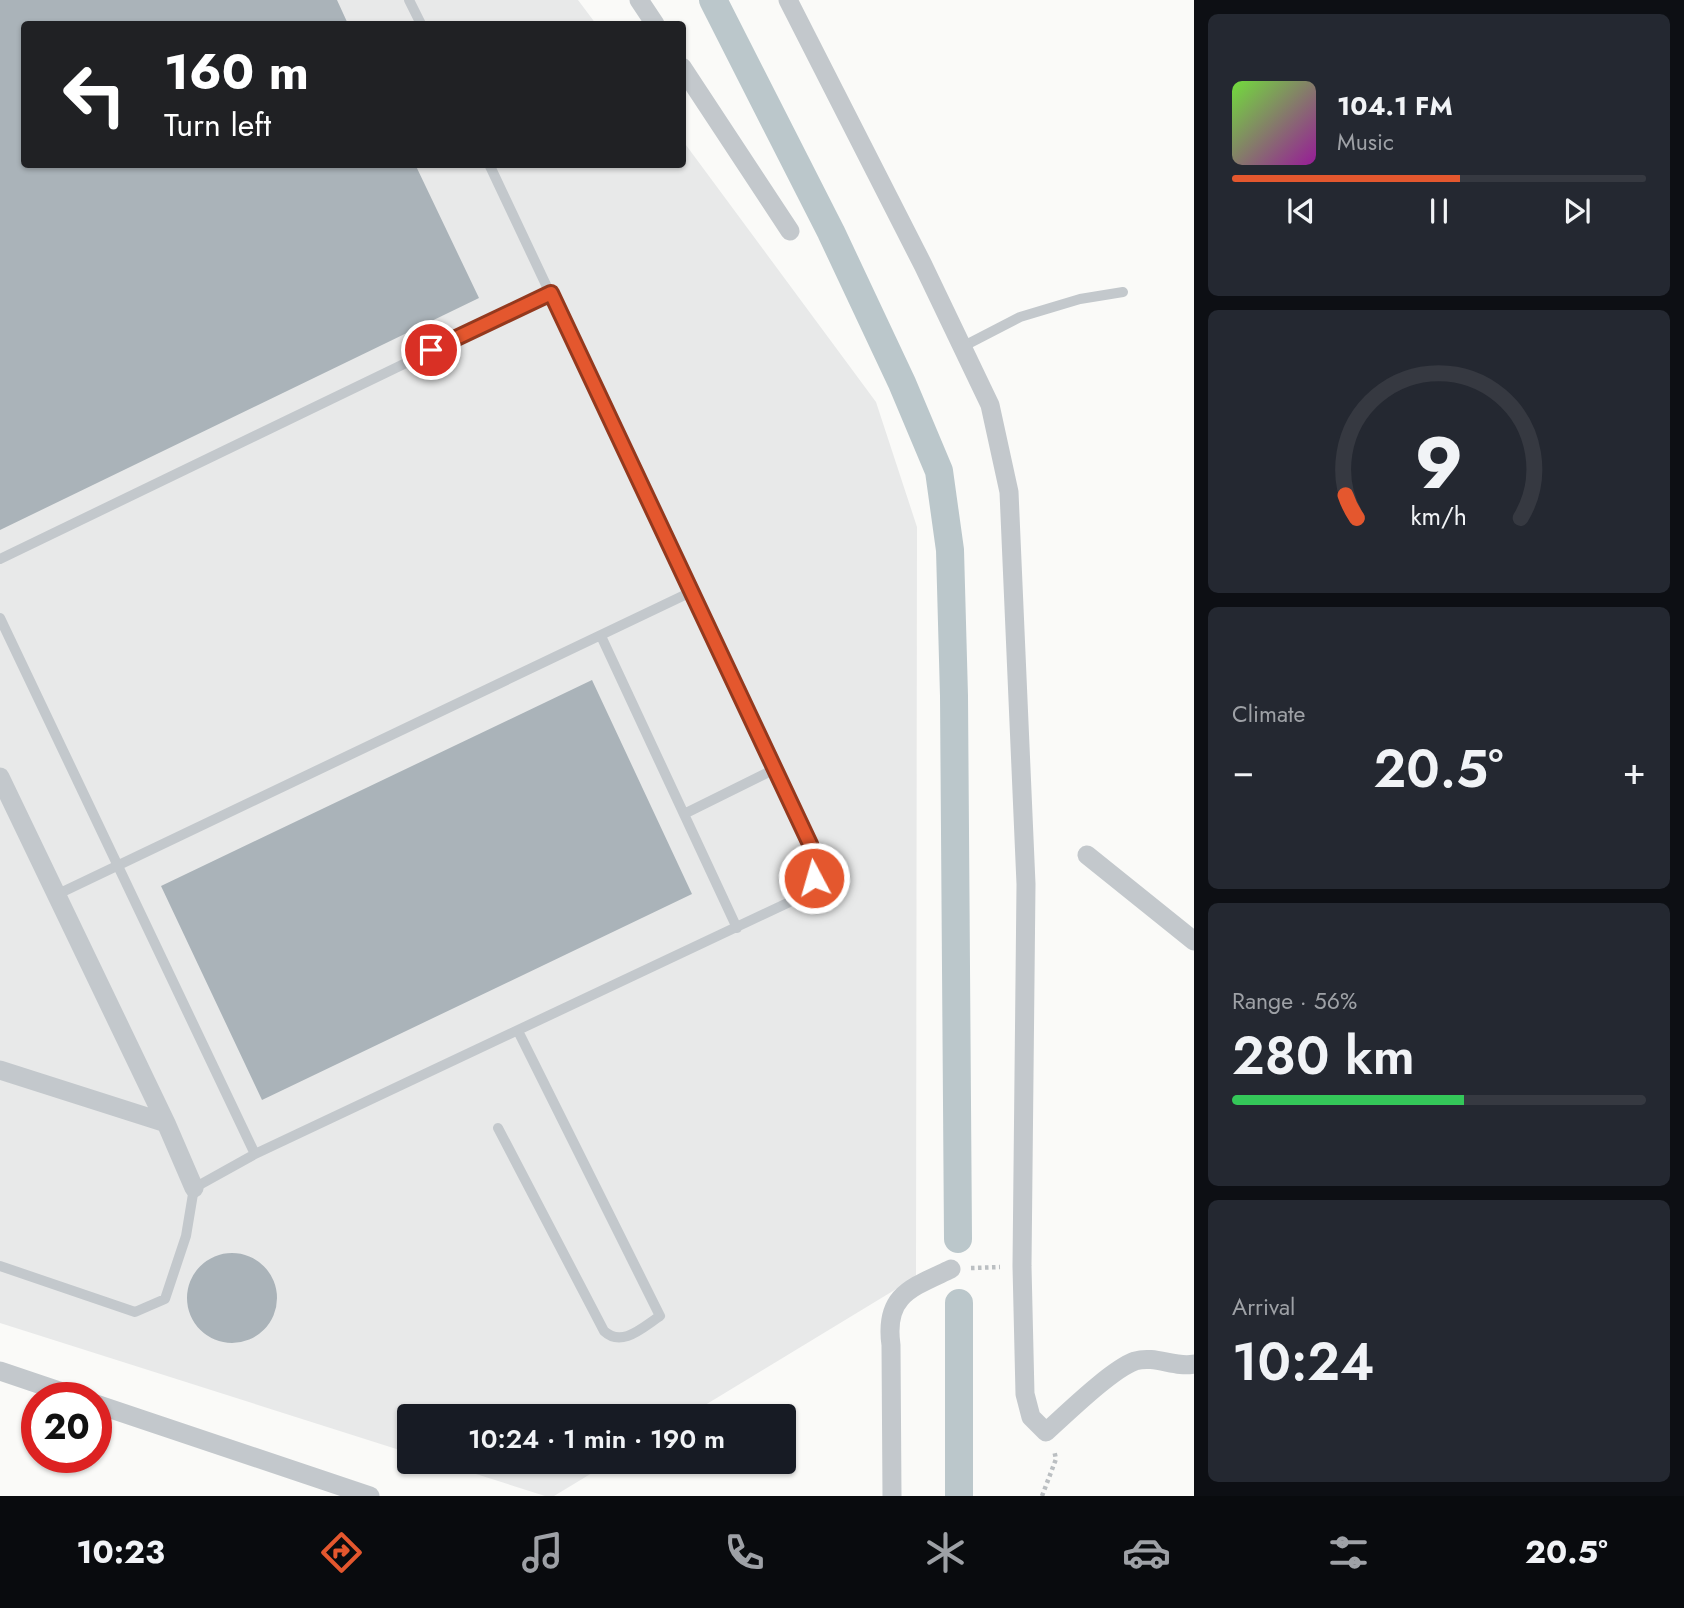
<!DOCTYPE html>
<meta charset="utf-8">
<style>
:root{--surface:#171b24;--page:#242831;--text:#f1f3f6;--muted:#9ea1a6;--line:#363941;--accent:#e4572e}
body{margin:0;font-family:Jost,sans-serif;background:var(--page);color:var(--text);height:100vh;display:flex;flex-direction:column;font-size:26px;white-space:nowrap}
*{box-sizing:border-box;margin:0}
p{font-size:23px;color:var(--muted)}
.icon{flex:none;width:38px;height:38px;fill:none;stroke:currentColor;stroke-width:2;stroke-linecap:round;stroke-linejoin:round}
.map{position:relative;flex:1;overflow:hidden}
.panel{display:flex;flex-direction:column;gap:14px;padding:14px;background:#0d0f14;width:490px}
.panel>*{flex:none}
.hud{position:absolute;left:21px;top:21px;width:665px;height:147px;border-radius:7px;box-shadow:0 2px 5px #0004;background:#202124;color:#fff;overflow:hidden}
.speed{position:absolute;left:21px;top:1382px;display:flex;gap:14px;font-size:35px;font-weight:700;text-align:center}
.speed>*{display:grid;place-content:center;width:91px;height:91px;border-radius:50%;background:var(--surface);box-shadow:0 2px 5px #0004;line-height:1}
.speed .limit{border:10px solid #d22;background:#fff;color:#111}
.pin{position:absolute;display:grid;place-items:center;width:60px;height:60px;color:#fff;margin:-30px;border:4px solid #fff;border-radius:50%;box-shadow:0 2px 7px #0007}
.me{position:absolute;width:77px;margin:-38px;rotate:354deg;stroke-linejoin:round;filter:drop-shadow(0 0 5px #0008)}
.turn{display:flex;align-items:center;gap:24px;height:147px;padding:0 28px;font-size:32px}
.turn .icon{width:91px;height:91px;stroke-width:2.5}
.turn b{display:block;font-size:49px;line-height:60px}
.big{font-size:52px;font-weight:600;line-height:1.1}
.panel .card{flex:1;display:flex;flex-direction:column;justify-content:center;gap:10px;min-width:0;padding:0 24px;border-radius:10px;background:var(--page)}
.panel .dial{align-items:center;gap:0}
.dial svg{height:182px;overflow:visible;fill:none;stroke:var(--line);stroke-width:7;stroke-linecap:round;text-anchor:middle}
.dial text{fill:var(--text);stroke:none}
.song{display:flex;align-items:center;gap:21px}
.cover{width:84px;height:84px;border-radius:10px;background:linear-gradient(135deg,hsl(100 70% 55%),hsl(300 70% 35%))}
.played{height:7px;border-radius:4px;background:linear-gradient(90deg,var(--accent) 55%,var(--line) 55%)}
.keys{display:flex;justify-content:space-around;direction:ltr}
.heat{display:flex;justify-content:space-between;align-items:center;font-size:38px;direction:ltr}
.charge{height:10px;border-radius:5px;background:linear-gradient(90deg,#34c759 56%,var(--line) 0)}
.trip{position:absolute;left:397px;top:1404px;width:399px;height:70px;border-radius:7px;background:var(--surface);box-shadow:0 2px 5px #0004;font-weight:600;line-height:70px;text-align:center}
.menu{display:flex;height:112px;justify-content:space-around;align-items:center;background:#090b0e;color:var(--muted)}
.menu .icon{width:49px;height:49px}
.menu .current{color:var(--accent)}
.menu b{font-size:32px;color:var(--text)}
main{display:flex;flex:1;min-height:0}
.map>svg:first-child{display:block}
.built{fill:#e8e9e9}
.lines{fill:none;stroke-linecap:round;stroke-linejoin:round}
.canal{stroke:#bbc7cb;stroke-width:28}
.building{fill:#aab3b9}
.path{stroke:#bbbfc2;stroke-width:4.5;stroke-dasharray:3.5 3.5;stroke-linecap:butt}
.lane{stroke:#c3c8cc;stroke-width:10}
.street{stroke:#c3c8cc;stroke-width:19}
.route-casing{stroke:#94391e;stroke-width:18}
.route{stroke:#e4572e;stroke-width:12}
</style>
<main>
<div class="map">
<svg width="1194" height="1496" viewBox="0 0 1194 1496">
<rect width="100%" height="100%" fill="#fafaf8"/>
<path class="built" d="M 0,0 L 578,0 L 596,24 L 24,24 L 24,164 L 682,164 L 683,141 L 876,402 L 917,527 L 916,1277 L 687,1416 L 410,1416 L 409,1453 L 0,1323 Z
M 435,1461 L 612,1461 L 554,1496 L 545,1496 Z"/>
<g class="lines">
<path class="canal" d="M 713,0 L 831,232 L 902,383 L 939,471 L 950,550 L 954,696 L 958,1239
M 959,1496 L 959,1303"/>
</g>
<path class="building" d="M 0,0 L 337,0 L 348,24 L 24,24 L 24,164 L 415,164 L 479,298 L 0,530 Z
M 592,680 L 692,894 L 262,1100 L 161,886 Z
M187 1298a45 45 0 1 1 90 0a45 45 0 1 1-90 0Z"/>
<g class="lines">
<path class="path" d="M 971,1268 L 1000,1267
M 1042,1496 L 1056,1459 L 1054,1450"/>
<path class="lane" d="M 409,0 L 421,24
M 962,347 L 1020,317 L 1080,299 L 1123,292
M 0,559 L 551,293
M 0,618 L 255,1154
M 601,636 L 737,928
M 684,814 L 775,769
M 56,895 L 691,592
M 498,1128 L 604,1331 C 622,1348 643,1327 660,1316 L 518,1031
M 0,1266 L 135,1312 L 165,1299 L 186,1236 L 194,1188 L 255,1154 L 796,899 C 817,885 816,867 810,844 L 489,164"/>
<path class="street" d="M 639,0 L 655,24
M 788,0 L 923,265 L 990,405 L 1009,492 L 1026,884 L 1022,1266 L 1025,1394 L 1031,1417 L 1046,1432 C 1066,1414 1112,1369 1135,1361 C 1155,1355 1175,1368 1194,1364
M 682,67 L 790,231
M 0,777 L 166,1123 L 194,1188
M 1087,855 L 1194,941
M 0,1070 L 166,1123
M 0,1371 L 80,1398
M 96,1404 L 370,1496
M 892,1496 L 891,1345 C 884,1295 911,1288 951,1269"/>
</g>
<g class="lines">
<defs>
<path id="route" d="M 431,350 L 551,293 L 810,844 L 815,864 L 814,878"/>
</defs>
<use href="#route" class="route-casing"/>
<use href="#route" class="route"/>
</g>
</svg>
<div class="speed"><div class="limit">20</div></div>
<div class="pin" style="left:431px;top:350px;background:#d93025"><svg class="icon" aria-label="arrive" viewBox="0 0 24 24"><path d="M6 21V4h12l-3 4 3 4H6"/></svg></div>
<svg class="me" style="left:814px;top:878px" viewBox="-20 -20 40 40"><circle r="17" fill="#e4572e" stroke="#fff" stroke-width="3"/><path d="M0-11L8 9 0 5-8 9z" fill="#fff"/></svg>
<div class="trip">10:24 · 1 min · 190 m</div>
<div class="hud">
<div class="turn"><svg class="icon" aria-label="left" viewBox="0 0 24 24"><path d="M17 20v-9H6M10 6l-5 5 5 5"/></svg><div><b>160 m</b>Turn left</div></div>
</div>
</div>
<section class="panel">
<div class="card">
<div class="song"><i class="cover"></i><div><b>104.1 FM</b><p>Music</p></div></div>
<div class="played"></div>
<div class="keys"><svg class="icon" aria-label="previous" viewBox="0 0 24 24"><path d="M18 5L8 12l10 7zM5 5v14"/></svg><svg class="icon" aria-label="pause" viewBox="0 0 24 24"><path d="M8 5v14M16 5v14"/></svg><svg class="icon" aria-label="next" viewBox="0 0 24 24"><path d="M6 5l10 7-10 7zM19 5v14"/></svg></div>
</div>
<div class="card dial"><svg viewBox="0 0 100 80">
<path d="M14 69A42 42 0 1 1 86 69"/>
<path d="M14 69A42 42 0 0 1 9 59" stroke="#e4572e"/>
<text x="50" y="56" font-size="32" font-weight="700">9</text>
<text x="50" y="72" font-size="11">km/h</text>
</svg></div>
<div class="card"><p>Climate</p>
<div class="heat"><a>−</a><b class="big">20.5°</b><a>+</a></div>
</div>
<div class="card"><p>Range · 56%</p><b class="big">280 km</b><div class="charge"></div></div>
<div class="card"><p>Arrival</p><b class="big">10:24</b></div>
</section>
</main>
<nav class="menu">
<b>10:23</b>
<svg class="icon current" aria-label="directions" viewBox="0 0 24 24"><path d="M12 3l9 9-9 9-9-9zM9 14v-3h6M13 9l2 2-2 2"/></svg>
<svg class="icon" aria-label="music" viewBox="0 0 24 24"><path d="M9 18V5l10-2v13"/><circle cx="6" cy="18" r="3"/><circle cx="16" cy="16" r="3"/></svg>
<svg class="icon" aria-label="phone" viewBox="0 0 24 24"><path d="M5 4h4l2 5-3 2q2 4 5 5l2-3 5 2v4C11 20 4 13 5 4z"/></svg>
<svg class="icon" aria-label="climate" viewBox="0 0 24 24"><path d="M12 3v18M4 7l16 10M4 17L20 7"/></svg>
<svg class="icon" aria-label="car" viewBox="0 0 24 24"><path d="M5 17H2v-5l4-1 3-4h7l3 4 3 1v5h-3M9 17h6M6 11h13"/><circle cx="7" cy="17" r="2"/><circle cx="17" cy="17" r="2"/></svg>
<svg class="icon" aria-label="filters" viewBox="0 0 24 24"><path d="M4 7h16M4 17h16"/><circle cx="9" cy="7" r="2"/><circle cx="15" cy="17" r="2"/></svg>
<b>20.5°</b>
</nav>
